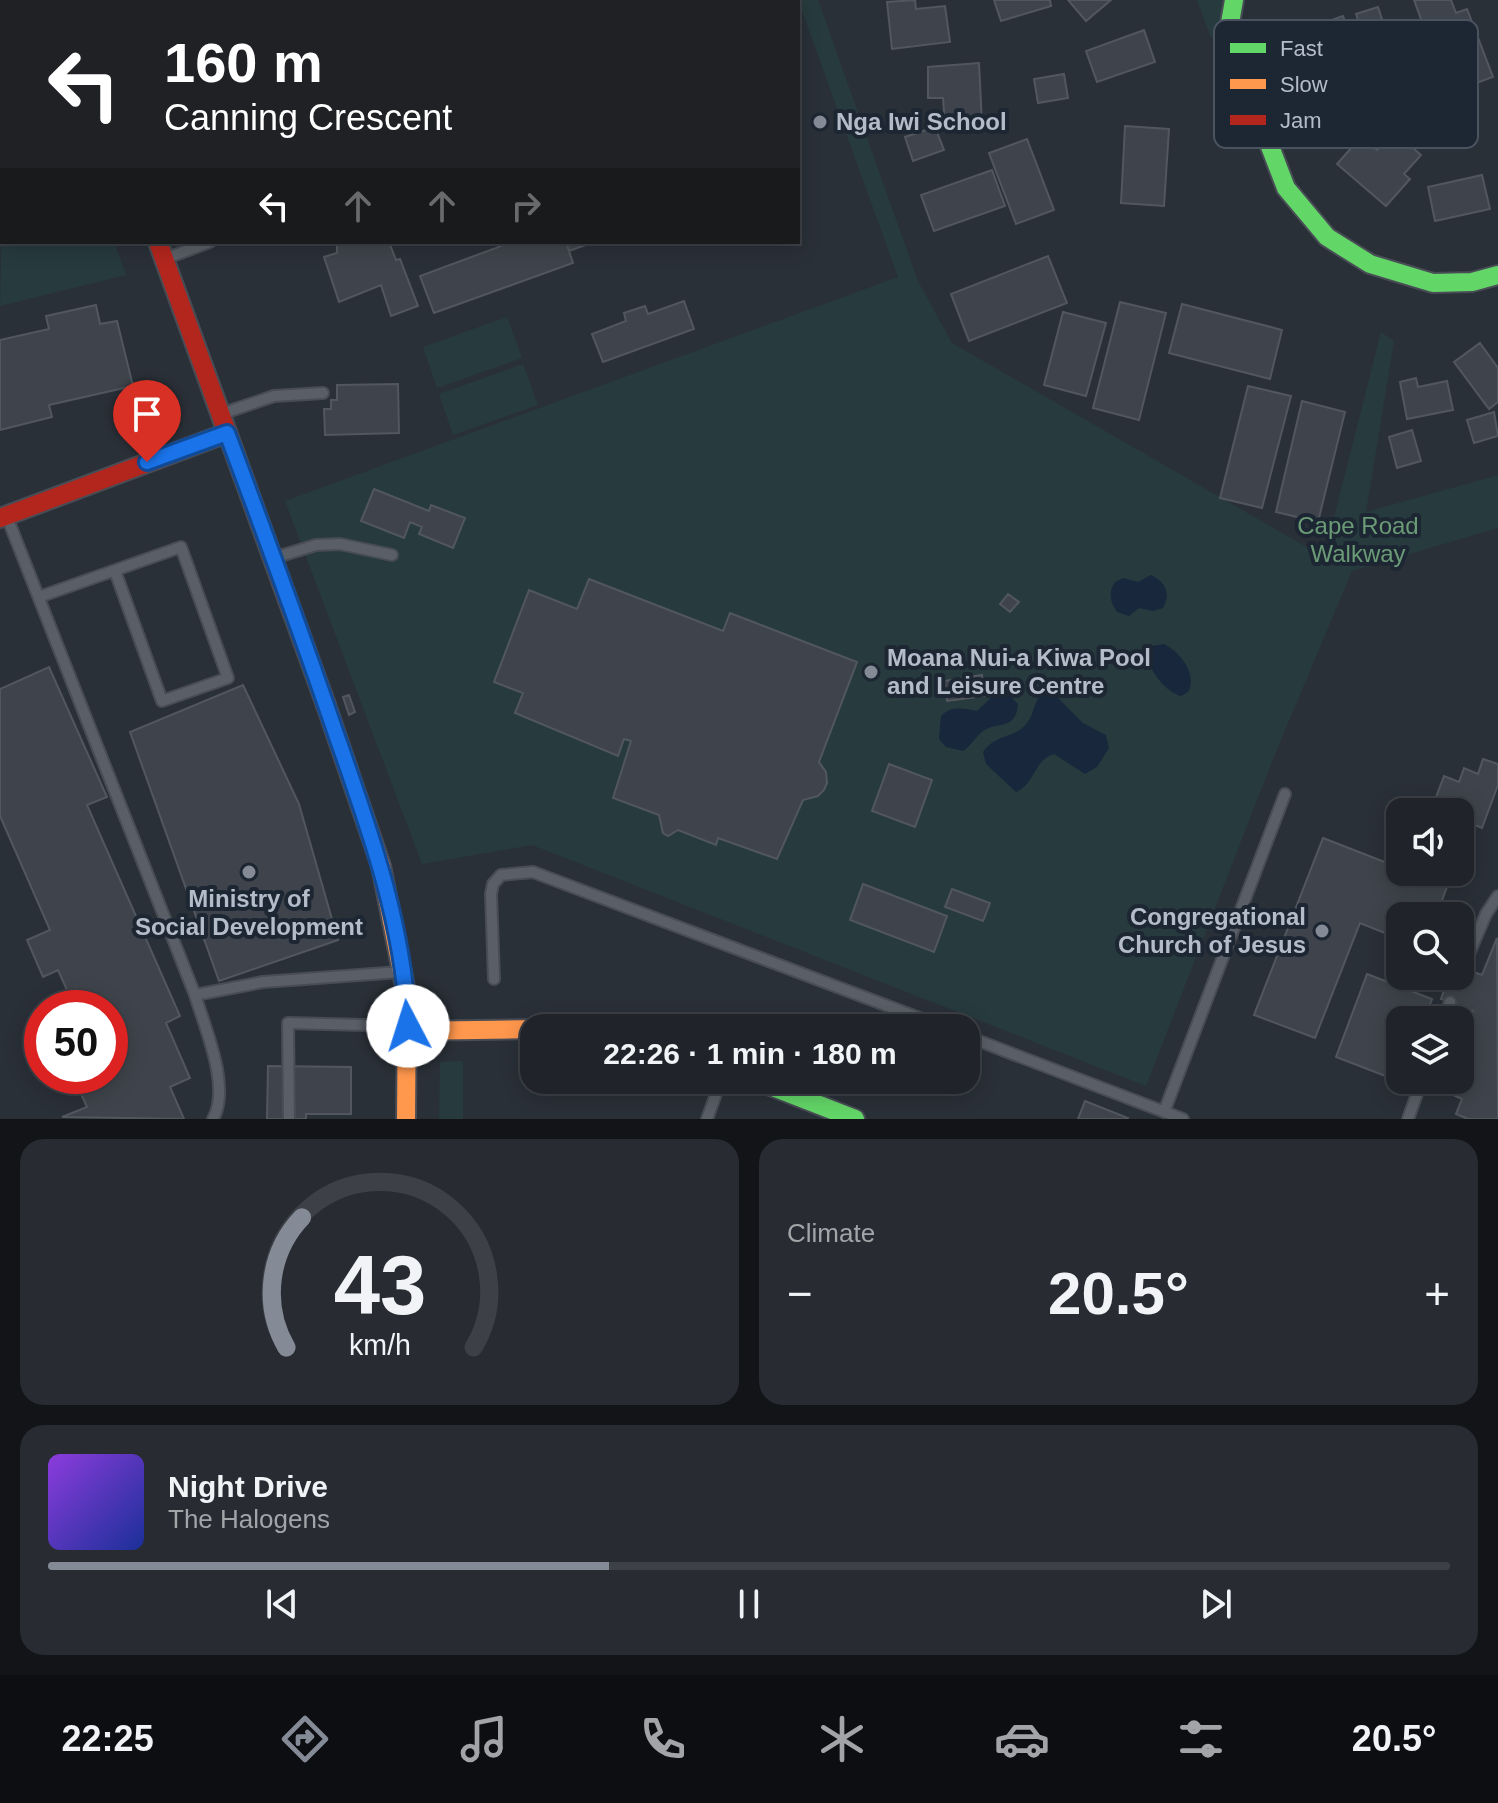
<!DOCTYPE html>
<meta charset="utf-8">
<style>
:root{--surface:#20242a;--page:#282c32;--text:#f1f3f6;--muted:#a2a4a8;--line:#3d4147;--accent:#848b96}
body{margin:0;font-family:Arial,sans-serif;background:var(--page);color:var(--text);height:100vh;display:flex;flex-direction:column;font-size:30px;white-space:nowrap}
*{box-sizing:border-box;margin:0}
p{font-size:26px;color:var(--muted)}
.icon{flex:none;width:44px;height:44px;fill:none;stroke:currentColor;stroke-width:2;stroke-linecap:round;stroke-linejoin:round}
.map{position:relative;height:1119px;overflow:hidden}
.drawer{display:flex;flex-direction:column;gap:20px;padding:20px;background:#121417;flex:1}
.drawer>*{flex:none}
.hud{position:absolute;left:0px;top:0px;width:800px;height:244px;box-shadow:0 4px 20px #0003,0 0 0 2px var(--line);background:#202124;color:#fff;overflow:hidden}
.controls{position:absolute;left:1386px;top:798px;display:grid;gap:16px}
.controls a{display:grid;place-items:center;width:88px;height:88px;border-radius:16px;background:var(--surface);box-shadow:0 4px 20px #0003,0 0 0 2px var(--line);font-size:40px}
.speed{position:absolute;left:24px;top:990px;display:flex;gap:16px;font-size:40px;font-weight:700;text-align:center}
.speed>*{display:grid;place-content:center;width:104px;height:104px;border-radius:50%;background:var(--surface);box-shadow:0 4px 20px #0003,0 0 0 2px var(--line);line-height:1}
.speed .limit{border:12px solid #d22;background:#fff;color:#111}
.pin{position:absolute;display:grid;place-items:center;width:68px;height:68px;color:#fff;margin:-82px -34px;border-radius:50% 50% 50% 0;rotate:-45deg;box-shadow:0 0 8px #0007}
.pin .icon{rotate:45deg}
.me{position:absolute;width:88px;margin:-44px;rotate:355deg;stroke-linejoin:round;filter:drop-shadow(0 0 6px #0008)}
.turn{display:flex;align-items:center;gap:28px;height:168px;padding:0 32px;font-size:36px}
.turn .icon{width:104px;height:104px;stroke-width:2.5}
.turn b{display:block;font-size:56px;line-height:68px}
.lanes{display:flex;align-items:center;height:76px;padding:0 32px;background:#0003;justify-content:center;gap:40px;direction:ltr}
.lanes .off{opacity:.35}
.big{font-size:60px;font-weight:700;line-height:1.1}
.drawer .card{flex:1;display:flex;flex-direction:column;justify-content:center;gap:12px;min-width:0;padding:0 28px;border-radius:24px;background:var(--page)}
.drawer .dial{align-items:center;gap:0}
.dial svg{height:208px;overflow:visible;fill:none;stroke:var(--line);stroke-width:7;stroke-linecap:round;text-anchor:middle}
.dial text{fill:var(--text);stroke:none}
.song{display:flex;align-items:center;gap:24px}
.cover{width:96px;height:96px;border-radius:12px;background:linear-gradient(135deg,hsl(270 70% 55%),hsl(230 70% 35%))}
.played{height:8px;border-radius:4px;background:linear-gradient(90deg,var(--accent) 40%,var(--line) 40%)}
.keys{display:flex;justify-content:space-around;direction:ltr}
.heat{display:flex;justify-content:space-between;align-items:center;font-size:44px;direction:ltr}
.drawer .tiles{flex:1;display:grid;gap:20px;grid-template-columns:1fr 1fr}
.card:last-child{grid-column:span 2}
.trip{position:absolute;left:520px;top:1014px;width:460px;height:80px;border-radius:24px;background:var(--surface);box-shadow:0 4px 20px #0003,0 0 0 2px var(--line);font-weight:700;line-height:80px;text-align:center}
.menu{display:flex;height:128px;justify-content:space-around;align-items:center;background:#0d0e11;color:var(--muted)}
.menu .icon{width:56px;height:56px}
.menu .active{color:var(--accent)}
.menu b{font-size:36px;color:var(--text)}
.map>svg:first-child{display:block}
.green{fill:#273a3e}
.water{fill:#19273c}
.building{fill:#3f444c;stroke:#52575f;stroke-width:2}
.lines{fill:none;stroke-linecap:round;stroke-linejoin:round}
.lane-casing{stroke:#484c55;stroke-width:14}
.fast-casing{stroke:#484c55;stroke-width:22}
.slow-casing{stroke:#484c55;stroke-width:22}
.jam-casing{stroke:#484c55;stroke-width:22}
.lane{stroke:#5a5e66;stroke-width:10}
.fast{stroke:#63d668;stroke-width:18}
.slow{stroke:#ff974d;stroke-width:18}
.jam{stroke:#b3261e;stroke-width:18}
.route-casing{stroke:#114b97;stroke-width:20}
.route{stroke:#1a73e8;stroke-width:14}
.poi-dot{fill:#848b96;stroke:#1d2633;stroke-width:3}
.labels{text-anchor:middle;stroke-width:8;stroke-linejoin:round;paint-order:stroke}
.poi-label{font-size:24px;font-weight:bold;fill:#b4bcc9;stroke:#1d2633;text-anchor:start}
.park-label{font-size:24px;fill:#6b9a76;stroke:#1d2633}
.key{fill:#1d2633;stroke:#4a5360;stroke-width:2}
.key-label{font-size:22px;fill:#b4bcc9}
</style>
<div class="map">
<svg width="1498" height="1119" viewBox="0 0 1498 1119">
<rect width="100%" height="100%" fill="#2a3038"/>
<path class="green" d="M 798,0 L 818,0 L 918,281 L 952,343 L 1324,557 L 1381,332 L 1394,341 L 1366,512 L 1498,475 L 1498,528 L 1352,571 L 1273,759 L 1146,1086 L 532,845 L 422,864 L 285,501 L 898,277 Z
M 1197,0 L 1226,0 L 1218,36 L 1211,38 Z
M 2,214 L 2,242 L 114,242 L 126,275 L 0,306 Z
M 507,317 L 522,358 L 437,388 L 423,347 Z
M 523,364 L 538,405 L 453,435 L 439,394 Z
M 463,1061 L 463,1119 L 439,1119 L 440,1062 Z"/>
<path class="water" d="M 1151,575 C 1166,582 1171,594 1163,608 L 1153,611 L 1139,608 L 1129,616 L 1117,612 C 1110,602 1108,592 1115,582 L 1123,578 L 1138,582 Z
M 1164,644 C 1180,652 1198,674 1188,692 L 1181,696 C 1164,691 1153,673 1146,658 L 1152,646 Z
M 1048,693 L 1054,694 L 1083,723 L 1106,735 L 1109,748 L 1097,767 L 1085,774 L 1054,754 C 1034,760 1035,784 1016,792 L 986,764 L 983,752 C 996,733 1015,739 1027,723 C 1035,713 1032,704 1042,694 Z
M 1002,694 L 1010,696 L 1018,704 C 1016,731 998,721 983,731 C 975,737 971,746 963,751 L 946,747 L 939,739 L 941,716 C 953,705 963,709 977,711 L 994,695 Z"/>
<path class="building" d="M 306,0 L 342,0 L 343,2 L 307,2 Z
M 412,0 L 447,0 L 448,2 L 412,2 Z
M 915,0 L 916,9 L 945,6 L 950,42 L 892,49 L 887,2 Z
M 994,0 L 1050,0 L 1051,6 L 1001,21 Z
M 1068,0 L 1111,0 L 1086,21 Z
M 1414,0 L 1451,0 L 1456,13 L 1467,9 L 1493,77 L 1465,87 L 1446,38 L 1430,44 Z
M 1378,7 L 1387,34 L 1365,41 L 1356,14 Z
M 1343,16 L 1355,49 L 1309,65 L 1297,32 Z
M 1144,30 L 1155,62 L 1097,82 L 1086,51 Z
M 979,63 L 982,124 L 945,126 L 943,98 L 928,98 L 928,67 Z
M 1064,74 L 1068,98 L 1038,103 L 1034,79 Z
M 0,80 L 2,80 L 2,138 L 0,128 Z
M 1125,126 L 1169,129 L 1164,206 L 1121,203 Z
M 935,127 L 944,150 L 913,161 L 905,137 Z
M 1394,131 L 1421,155 L 1404,174 L 1410,179 L 1386,206 L 1337,164 L 1362,136 L 1377,150 Z
M 1027,139 L 1054,210 L 1016,224 L 989,153 Z
M 992,170 L 1005,206 L 934,231 L 921,195 Z
M 1482,175 L 1490,209 L 1435,221 L 1428,187 Z
M 337,242 L 359,242 L 361,245 L 369,242 L 389,242 L 396,260 L 400,259 L 418,306 L 391,316 L 381,285 L 339,302 L 324,257 L 337,253 Z
M 512,242 L 566,242 L 573,263 L 434,313 L 420,276 Z
M 566,242 L 594,242 L 569,251 Z
M 1048,256 L 1067,303 L 969,341 L 951,294 Z
M 684,301 L 694,329 L 603,362 L 592,334 L 626,321 L 624,313 L 645,306 L 648,314 Z
M 1120,302 L 1166,313 L 1139,420 L 1093,408 Z
M 1182,304 L 1282,330 L 1270,379 L 1169,353 Z
M 96,305 L 100,324 L 117,321 L 133,386 L 49,405 L 52,417 L 0,430 L 0,340 L 49,329 L 46,316 Z
M 1063,312 L 1106,323 L 1086,396 L 1044,385 Z
M 1480,343 L 1498,368 L 1498,402 L 1489,409 L 1454,362 Z
M 1416,378 L 1418,387 L 1447,381 L 1453,410 L 1407,419 L 1400,382 Z
M 398,384 L 399,433 L 325,435 L 324,409 L 331,409 L 331,400 L 337,400 L 337,385 Z
M 1248,386 L 1291,396 L 1262,508 L 1220,498 Z
M 1302,401 L 1345,412 L 1318,522 L 1276,512 Z
M 1494,412 L 1498,436 L 1474,443 L 1467,420 Z
M 1412,430 L 1421,461 L 1397,468 L 1389,437 Z
M 374,489 L 429,511 L 431,505 L 465,518 L 453,548 L 419,534 L 422,527 L 410,522 L 404,538 L 361,521 Z
M 589,579 L 723,631 L 730,613 L 857,662 L 819,762 L 826,772 L 827,783 L 824,790 L 818,796 L 803,800 L 777,859 L 718,838 L 716,845 L 678,830 L 668,836 L 663,833 L 659,815 L 613,798 L 631,741 L 624,739 L 618,756 L 515,713 L 523,693 L 494,682 L 529,590 L 577,609 Z
M 1008,594 L 1019,602 L 1010,612 L 1000,604 Z
M 49,667 L 107,797 L 87,805 L 180,1016 L 166,1023 L 190,1078 L 170,1087 L 184,1119 L 62,1117 L 87,1107 L 73,1076 L 110,1076 L 110,1008 L 75,1008 L 58,970 L 43,977 L 27,940 L 50,930 L 0,816 L 0,689 Z
M 982,675 L 985,696 L 947,701 L 944,681 Z
M 243,685 L 299,804 L 338,940 L 219,981 L 130,732 Z
M 349,695 L 355,712 L 349,715 L 343,697 Z
M 1483,759 L 1498,764 L 1498,785 L 1482,828 L 1460,819 L 1460,810 L 1435,800 L 1444,776 L 1459,782 L 1464,768 L 1478,774 Z
M 889,764 L 932,780 L 915,827 L 872,811 Z
M 1323,838 L 1400,868 L 1400,872 L 1409,872 L 1447,887 L 1436,916 L 1400,916 L 1400,939 L 1360,923 L 1315,1038 L 1254,1015 Z
M 863,884 L 947,916 L 934,952 L 850,920 Z
M 952,889 L 990,903 L 983,921 L 945,907 Z
M 1497,938 L 1498,1119 L 1468,1119 L 1456,1114 L 1462,1099 L 1453,1095 L 1463,1067 L 1460,1066 L 1460,1044 L 1473,1011 L 1441,999 L 1449,976 L 1460,976 L 1460,967 L 1482,975 Z
M 1367,974 L 1432,999 L 1424,1020 L 1400,1020 L 1401,1082 L 1336,1057 Z
M 268,1066 L 351,1067 L 351,1114 L 306,1114 L 306,1119 L 267,1119 Z
M 1085,1101 L 1128,1118 L 1127,1119 L 1078,1119 Z"/>
<g class="lines">
<defs>
<path id="lane" d="M 24,2 L 29,0
M 0,11 L 2,10
M 167,258 L 210,242
M 224,413 L 274,396 L 323,393
M 7,517 L 195,995 C 205,1028 231,1087 213,1119
M 277,557 L 316,545 L 340,544 L 392,555
M 39,597 L 181,547 L 228,678 L 162,701 L 115,571
M 1463,968 L 1486,914 L 1498,896
M 494,979 L 491,894 L 493,884 L 501,875 L 533,872 L 946,1028
M 195,995 L 263,982 L 400,972
M 1444,1020 L 1450,1002
M 966,1036 L 1183,1119
M 1164,1112 L 1285,794
M 289,1119 L 288,1023 L 402,1026
M 707,1119 L 721,1080
M 1408,1119 L 1422,1080"/>
<path id="fast" d="M 69,0 L 70,2
M 1234,0 L 1230,23 L 1231,45 L 1286,188 L 1327,237 L 1370,264 L 1433,283 L 1472,282 L 1498,275
M 755,1080 L 855,1119"/>
<path id="slow" d="M 326,705 L 381,866 L 407,997 L 406,1119
M 408,1031 L 534,1029"/>
<path id="jam" d="M 158,242 L 326,705
M 0,518 L 227,433"/>
</defs>
<use href="#lane" class="lane-casing"/>
<use href="#fast" class="fast-casing"/>
<use href="#slow" class="slow-casing"/>
<use href="#jam" class="jam-casing"/>
<use href="#lane" class="lane"/>
<use href="#fast" class="fast"/>
<use href="#slow" class="slow"/>
<use href="#jam" class="jam"/>
</g>
<g class="lines">
<defs>
<path id="route" d="M 147,462 L 227,433 C 265,534 302,635 337,737 C 370,831 404,925 408,1026"/>
</defs>
<use href="#route" class="route-casing"/>
<use href="#route" class="route"/>
</g>
<g class="poi-dot">
<circle cx="820" cy="122" r="8"/>
<circle cx="871" cy="672" r="8"/>
<circle cx="249" cy="872" r="8"/>
<circle cx="1322" cy="931" r="8"/>
</g>
<g class="labels">
<g class="poi-label">
<text x="836" y="130">Nga Iwi School</text>
<text x="887" y="666">Moana Nui-a Kiwa Pool<tspan x="887" dy="28">and Leisure Centre</tspan></text>
<text x="249" y="907" text-anchor="middle">Ministry of<tspan x="249" dy="28">Social Development</tspan></text>
<text x="1306" y="925" text-anchor="end">Congregational<tspan x="1306" dy="28">Church of Jesus</tspan></text>
</g>
<g class="park-label">
<text x="1358" y="534">Cape Road<tspan x="1358" dy="28">Walkway</tspan></text>
</g>
</g>
<rect x="1214" y="20" width="264" height="128" rx="12" class="key"/>
<rect x="1230" y="43" width="36" height="10" fill="#63d668"/>
<rect x="1230" y="79" width="36" height="10" fill="#ff974d"/>
<rect x="1230" y="115" width="36" height="10" fill="#b3261e"/>
<g class="key-label">
<text x="1280" y="56">Fast</text>
<text x="1280" y="92">Slow</text>
<text x="1280" y="128">Jam</text>
</g>
</svg>
<div class="controls">
<a><svg class="icon" aria-label="sound" viewBox="0 0 24 24"><path d="M4 9h4l5-4v14l-5-4H4zM17 9q2 3 0 6"/></svg></a>
<a><svg class="icon" aria-label="search" viewBox="0 0 24 24"><circle cx="10" cy="10" r="6"/><path d="M15 15l6 6"/></svg></a>
<a><svg class="icon" aria-label="layers" viewBox="0 0 24 24"><path d="M12 4l9 5-9 5-9-5zM3 14l9 5 9-5"/></svg></a>
</div>
<div class="speed"><div class="limit">50</div></div>
<div class="pin" style="left:147px;top:462px;background:#d93025"><svg class="icon" aria-label="arrive" viewBox="0 0 24 24"><path d="M6 21V4h12l-3 4 3 4H6"/></svg></div>
<svg class="me" style="left:408px;top:1026px" viewBox="-20 -20 40 40"><circle r="19" fill="#fff"/><path d="M0-13L10 11 0 6-10 11z" fill="#1a73e8"/></svg>
<div class="trip">22:26 · 1 min · 180 m</div>
<div class="hud">
<div class="turn"><svg class="icon" aria-label="left" viewBox="0 0 24 24"><path d="M17 20v-9H6M10 6l-5 5 5 5"/></svg><div><b>160 m</b>Canning Crescent</div></div>
<div class="lanes"><svg class="icon" aria-label="left" viewBox="0 0 24 24"><path d="M17 20v-9H6M10 6l-5 5 5 5"/></svg><svg class="icon off" aria-label="ahead" viewBox="0 0 24 24"><path d="M12 20V5M6 11l6-6 6 6"/></svg><svg class="icon off" aria-label="ahead" viewBox="0 0 24 24"><path d="M12 20V5M6 11l6-6 6 6"/></svg><svg class="icon off" aria-label="right" viewBox="0 0 24 24"><path d="M7 20v-9h11M14 6l5 5-5 5"/></svg></div>
</div>
</div>
<section class="drawer">
<div class="tiles">
<div class="card dial"><svg viewBox="0 0 100 80">
<path d="M14 69A42 42 0 1 1 86 69"/>
<path d="M14 69A42 42 0 0 1 20 19" stroke="#848b96"/>
<text x="50" y="56" font-size="32" font-weight="700">43</text>
<text x="50" y="72" font-size="11">km/h</text>
</svg></div>
<div class="card"><p>Climate</p>
<div class="heat"><a>−</a><b class="big">20.5°</b><a>+</a></div>
</div>
<div class="card">
<div class="song"><i class="cover"></i><div><b>Night Drive</b><p>The Halogens</p></div></div>
<div class="played"></div>
<div class="keys"><svg class="icon" aria-label="previous" viewBox="0 0 24 24"><path d="M18 5L8 12l10 7zM5 5v14"/></svg><svg class="icon" aria-label="pause" viewBox="0 0 24 24"><path d="M8 5v14M16 5v14"/></svg><svg class="icon" aria-label="next" viewBox="0 0 24 24"><path d="M6 5l10 7-10 7zM19 5v14"/></svg></div>
</div>
</div>
</section>
<nav class="menu">
<b>22:25</b>
<svg class="icon active" aria-label="directions" viewBox="0 0 24 24"><path d="M12 3l9 9-9 9-9-9zM9 14v-3h6M13 9l2 2-2 2"/></svg>
<svg class="icon" aria-label="music" viewBox="0 0 24 24"><path d="M9 18V5l10-2v13"/><circle cx="6" cy="18" r="3"/><circle cx="16" cy="16" r="3"/></svg>
<svg class="icon" aria-label="phone" viewBox="0 0 24 24"><path d="M5 4h4l2 5-3 2q2 4 5 5l2-3 5 2v4C11 20 4 13 5 4z"/></svg>
<svg class="icon" aria-label="climate" viewBox="0 0 24 24"><path d="M12 3v18M4 7l16 10M4 17L20 7"/></svg>
<svg class="icon" aria-label="car" viewBox="0 0 24 24"><path d="M5 17H2v-5l4-1 3-4h7l3 4 3 1v5h-3M9 17h6M6 11h13"/><circle cx="7" cy="17" r="2"/><circle cx="17" cy="17" r="2"/></svg>
<svg class="icon" aria-label="filters" viewBox="0 0 24 24"><path d="M4 7h16M4 17h16"/><circle cx="9" cy="7" r="2"/><circle cx="15" cy="17" r="2"/></svg>
<b>20.5°</b>
</nav>
